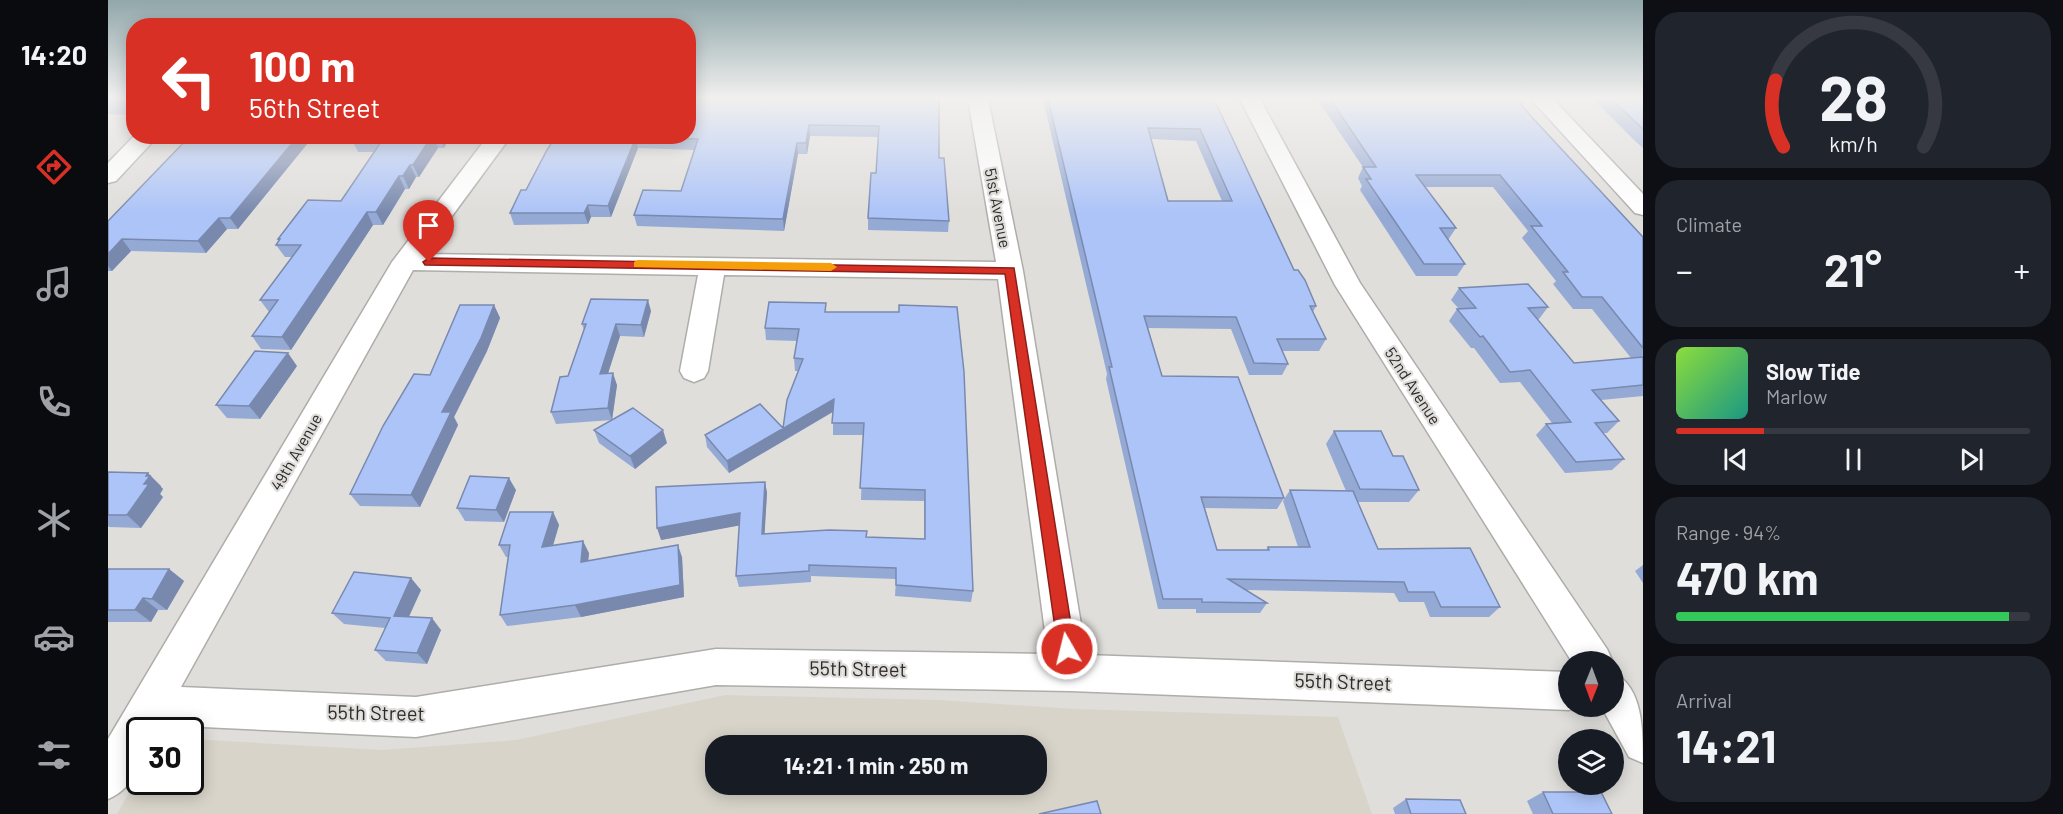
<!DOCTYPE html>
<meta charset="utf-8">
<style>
:root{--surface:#171b24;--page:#20242c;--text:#f1f3f6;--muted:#9ea1a6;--line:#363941;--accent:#d93025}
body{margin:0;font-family:Barlow,sans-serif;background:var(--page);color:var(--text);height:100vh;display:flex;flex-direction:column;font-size:22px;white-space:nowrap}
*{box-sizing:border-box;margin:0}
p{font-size:20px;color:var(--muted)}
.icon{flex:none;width:33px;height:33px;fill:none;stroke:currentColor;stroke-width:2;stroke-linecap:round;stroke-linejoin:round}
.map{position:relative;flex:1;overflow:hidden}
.sheet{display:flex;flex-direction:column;gap:12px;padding:12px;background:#0d0f14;width:420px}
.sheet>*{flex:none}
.hud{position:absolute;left:18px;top:18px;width:570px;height:126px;border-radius:24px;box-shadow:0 3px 15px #0003;background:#d93025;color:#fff;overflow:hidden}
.needle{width:39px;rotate:181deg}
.buttons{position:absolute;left:1450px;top:651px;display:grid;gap:12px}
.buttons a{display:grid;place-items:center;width:66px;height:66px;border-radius:50%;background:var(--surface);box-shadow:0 3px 15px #0003;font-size:30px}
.speed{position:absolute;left:18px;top:717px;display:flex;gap:12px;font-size:30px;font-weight:700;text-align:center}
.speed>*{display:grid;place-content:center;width:78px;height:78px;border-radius:50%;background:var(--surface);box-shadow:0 3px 15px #0003;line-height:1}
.speed .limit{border:3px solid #111;border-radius:9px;background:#fff;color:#111}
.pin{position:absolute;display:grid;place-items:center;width:51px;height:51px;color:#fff;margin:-62px -26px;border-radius:50% 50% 50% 0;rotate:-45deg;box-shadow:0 0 6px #0007}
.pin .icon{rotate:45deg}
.me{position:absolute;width:66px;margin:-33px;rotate:352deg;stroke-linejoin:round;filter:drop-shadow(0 0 4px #0008)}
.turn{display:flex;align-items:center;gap:21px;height:126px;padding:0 24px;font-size:27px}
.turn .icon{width:78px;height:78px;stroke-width:2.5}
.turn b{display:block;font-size:42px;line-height:51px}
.big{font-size:45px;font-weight:700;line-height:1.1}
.sheet .tile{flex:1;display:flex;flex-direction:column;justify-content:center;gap:9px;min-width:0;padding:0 21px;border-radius:24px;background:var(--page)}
.sheet .dial{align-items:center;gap:0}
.dial svg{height:156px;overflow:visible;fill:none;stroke:var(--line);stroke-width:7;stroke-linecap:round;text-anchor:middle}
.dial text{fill:var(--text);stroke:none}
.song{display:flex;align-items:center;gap:18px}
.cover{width:72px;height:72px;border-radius:9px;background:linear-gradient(135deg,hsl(90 70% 55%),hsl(170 70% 35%))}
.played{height:6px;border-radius:3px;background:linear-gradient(90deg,var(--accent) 25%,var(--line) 25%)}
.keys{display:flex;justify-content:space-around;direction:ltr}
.heat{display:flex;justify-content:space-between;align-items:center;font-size:33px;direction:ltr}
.charge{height:9px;border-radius:4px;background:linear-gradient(90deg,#34c759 94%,var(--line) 0)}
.trip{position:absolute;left:597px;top:735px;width:342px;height:60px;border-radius:24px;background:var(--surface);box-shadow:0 3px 15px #0003;font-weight:700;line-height:60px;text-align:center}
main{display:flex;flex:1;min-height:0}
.tab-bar{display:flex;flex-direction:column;width:108px;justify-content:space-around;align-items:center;background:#090b0e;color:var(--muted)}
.tab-bar .icon{width:42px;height:42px}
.tab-bar .active{color:var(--accent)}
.tab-bar b{font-size:27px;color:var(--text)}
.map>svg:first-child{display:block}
.built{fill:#d8d4ca;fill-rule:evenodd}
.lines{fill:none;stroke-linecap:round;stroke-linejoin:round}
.minor-casing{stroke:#aeadaa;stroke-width:3}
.minor{fill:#fff;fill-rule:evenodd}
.wall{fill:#95a9d5;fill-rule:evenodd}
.shaded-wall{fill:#7989ae}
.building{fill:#adc4f8;stroke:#7989ae;stroke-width:1.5;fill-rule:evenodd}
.route{fill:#d93025;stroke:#8d1f18;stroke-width:1.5}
.slow{fill:#f59e0b}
.labels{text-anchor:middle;stroke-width:4.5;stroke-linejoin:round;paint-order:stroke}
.street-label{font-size:16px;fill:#2c2b2a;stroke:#e0dedb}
.near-street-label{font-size:20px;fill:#2c2b2a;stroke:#e0dedb}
</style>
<main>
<nav class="tab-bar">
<b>14:20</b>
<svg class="icon active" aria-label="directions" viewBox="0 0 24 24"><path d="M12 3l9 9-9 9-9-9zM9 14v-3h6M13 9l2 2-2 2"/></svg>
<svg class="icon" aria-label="music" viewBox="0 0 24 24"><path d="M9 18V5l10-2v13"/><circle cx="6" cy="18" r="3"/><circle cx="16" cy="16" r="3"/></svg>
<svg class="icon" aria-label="phone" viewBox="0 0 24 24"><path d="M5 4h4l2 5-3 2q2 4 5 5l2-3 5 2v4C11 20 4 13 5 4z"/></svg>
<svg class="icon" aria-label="climate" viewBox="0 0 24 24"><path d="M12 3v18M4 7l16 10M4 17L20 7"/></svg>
<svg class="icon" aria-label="car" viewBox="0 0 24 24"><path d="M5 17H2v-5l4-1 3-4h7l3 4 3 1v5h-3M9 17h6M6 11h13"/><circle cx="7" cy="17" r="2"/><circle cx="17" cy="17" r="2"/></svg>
<svg class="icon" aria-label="filters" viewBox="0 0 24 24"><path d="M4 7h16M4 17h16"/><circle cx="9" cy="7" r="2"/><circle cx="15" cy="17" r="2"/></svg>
</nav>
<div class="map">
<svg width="1535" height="814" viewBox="0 0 1535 814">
<rect width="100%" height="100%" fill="#e0dedb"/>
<path class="built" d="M 617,695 L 831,700 L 969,709 L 1230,717 L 1264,814 L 9,814 L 31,775 L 32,782 L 82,782 L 83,739 L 274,750 L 408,740 ZM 608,746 L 928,746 L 928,784 L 608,784 Z"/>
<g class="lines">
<defs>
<path id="minor" d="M 860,99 L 880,99 L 915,271 L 978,655 L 1461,672 L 1461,706 L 1469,706 L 1461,710 L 962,691 L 608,685 L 308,737 L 52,725 L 49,730 L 32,730 C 32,760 30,786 0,799 L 0,739 L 284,262 L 380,136 L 403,136 L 316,254 L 888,262 ZM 305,270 L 590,275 L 572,371 L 576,378 L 586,382 L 596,378 L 600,371 L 616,275 L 890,279 L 940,654 L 608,649 L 308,697 L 73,687 Z
M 1132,99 L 1152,99 L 1252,283 L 1499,649 L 1505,662 L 1464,662 L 1227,285 Z
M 1423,99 L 1445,99 L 1535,194 L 1535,215 L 1527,213 Z
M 26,136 L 50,136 L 8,181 L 0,183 L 0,163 Z
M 1506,673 C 1535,688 1535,730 1535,763 L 1521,757 L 1493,706 L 1506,706 Z"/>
</defs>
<use href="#minor" class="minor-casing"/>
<use href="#minor" class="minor"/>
</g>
<path class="wall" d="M 0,99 L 26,99 L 26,115 L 0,114 Z
M 831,99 L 831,158 L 841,221 L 840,232 L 760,230 L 760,218 L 768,173 L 771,137 L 702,136 L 699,154 L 690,154 L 676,231 L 529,226 L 526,215 L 573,191 L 586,150 L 530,148 L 503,217 L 483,217 L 480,224 L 406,225 L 402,213 L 418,190 L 448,136 Z
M 935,99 L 1106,99 L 1186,270 L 1208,306 L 1205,312 L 1218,339 L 1211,351 L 1174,351 L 1180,364 L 1174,375 L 1141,375 L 1123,329 L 1040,328 L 1054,376 L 1176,498 L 1169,509 L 1097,508 L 1109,550 L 1158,550 L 1160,547 L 1190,547 L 1175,501 L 1182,490 L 1238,491 L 1218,444 L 1226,431 L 1285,456 L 1311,490 L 1301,502 L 1249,502 L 1270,549 L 1392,607 L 1381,617 L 1322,617 L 1316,602 L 1291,602 L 1286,593 L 1138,590 L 1159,603 L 1152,613 L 1088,613 L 1088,609 L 1050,609 L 998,379 L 999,374 ZM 1043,139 L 1088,141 L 1114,201 L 1060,201 Z
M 1209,99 L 1409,99 L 1421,114 L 1535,237 L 1535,396 L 1493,400 L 1511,421 L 1499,433 L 1495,433 L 1516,459 L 1504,470 L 1457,473 L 1428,435 L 1438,424 L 1444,423 L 1412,382 L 1392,383 L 1366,348 L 1363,348 L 1341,321 L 1349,309 L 1351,309 L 1343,300 L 1351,288 L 1440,307 L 1431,319 L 1429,319 L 1466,363 L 1523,358 L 1484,309 L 1465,309 L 1445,284 L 1448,281 L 1414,238 L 1420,231 L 1385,187 L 1317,187 L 1348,228 L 1340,240 L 1357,264 L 1349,276 L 1308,276 L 1252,190 L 1254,186 L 1250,178 L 1255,167 Z
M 1485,99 L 1535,99 L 1535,148 L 1526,140 Z
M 82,136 L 203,136 L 204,138 L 130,229 L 119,229 L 98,253 L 23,251 L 4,271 L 0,271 L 0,221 Z
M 246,136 L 342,136 L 336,148 L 330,148 L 311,177 L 308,177 L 301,189 L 297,189 L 275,225 L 265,225 L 183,350 L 153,349 L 144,336 L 161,312 L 152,300 L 184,257 L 177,257 L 168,245 L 171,241 L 170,239 L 233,201 L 267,152 L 250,152 L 244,140 Z
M 386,305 L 392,318 L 379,351 L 346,417 L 350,425 L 312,507 L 252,506 L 242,494 L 322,375 Z
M 543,311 L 536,337 L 512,336 L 500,373 L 509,385 L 504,420 L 559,443 L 527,469 L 491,443 L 486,430 L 504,420 L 448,424 L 443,412 L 460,376 L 476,330 L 474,324 Z
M 719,312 L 791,312 L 865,591 L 863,602 L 787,596 L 788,579 L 703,576 L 703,582 L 631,587 L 628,576 L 631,525 L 553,540 L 657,482 L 659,493 L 656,534 L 816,539 L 816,501 L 753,500 L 755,435 L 725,435 L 725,412 L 621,473 L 599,447 L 597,435 L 675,428 L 690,371 L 687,371 L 686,358 L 689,341 L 658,340 L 657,328 Z
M 189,366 L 152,419 L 119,418 L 108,405 Z
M 0,472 L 53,486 L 53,487 L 55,489 L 52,494 L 55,497 L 33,528 L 1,527 L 0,526 Z
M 408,490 L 396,522 L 357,521 L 349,508 Z
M 445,512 L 451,525 L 445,545 L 481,553 L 480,561 L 574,557 L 576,597 L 473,617 L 399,626 L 392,615 L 400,557 L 398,557 L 391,545 Z
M 1535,565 L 1535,583 L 1527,571 Z
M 0,569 L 61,569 L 76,581 L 59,610 L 50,610 L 43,622 L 0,622 Z
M 313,590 L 301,617 L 333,630 L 319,664 L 278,661 L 267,650 L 277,628 L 236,624 L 224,613 Z
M 1435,792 L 1504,814 L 1425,814 L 1419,801 Z
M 1298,799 L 1358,814 L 1287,814 L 1285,808 Z"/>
<path class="shaded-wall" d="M 20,99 L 26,99 L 26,114 L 17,102 Z
M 701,125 L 702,136 L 699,154 L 698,143 Z
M 190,136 L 203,136 L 204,138 L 130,229 L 122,218 Z
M 324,136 L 325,136 L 330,148 L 311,177 L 305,165 Z
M 331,136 L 342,136 L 336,148 Z
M 528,137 L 530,148 L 503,217 L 500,206 Z
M 689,143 L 690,154 L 676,231 L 675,219 Z
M 302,165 L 308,177 L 301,189 L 295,176 Z
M 291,176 L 297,189 L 275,225 L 268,212 Z
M 480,205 L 483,217 L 480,224 L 476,213 Z
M 259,212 L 265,225 L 183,350 L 174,337 Z
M 111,218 L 119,229 L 98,253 L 90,241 Z
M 14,239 L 23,251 L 4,271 L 0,266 L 0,254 Z
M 540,300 L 543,311 L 536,337 L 533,325 Z
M 386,305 L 392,318 L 379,351 L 346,417 L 350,425 L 312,507 L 303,495 L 334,412 Z
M 508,324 L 512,336 L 496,386 L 492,374 Z
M 180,353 L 189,366 L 152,419 L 141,406 Z
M 505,373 L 509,385 L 504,420 L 500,408 Z
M 726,399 L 726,411 L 621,473 L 619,461 Z
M 555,430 L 559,443 L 527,469 L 522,456 Z
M 40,473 L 53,486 L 53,487 L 55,489 L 52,494 L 55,497 L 33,528 L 19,515 L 36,484 L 38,476 Z
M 401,478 L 408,490 L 396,522 L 388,510 Z
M 657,482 L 659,493 L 656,545 L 654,534 Z
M 445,512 L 451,525 L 441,559 L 434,547 Z
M 632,513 L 634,525 L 553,540 L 549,528 Z
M 475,541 L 481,553 L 479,574 L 473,562 Z
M 570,545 L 574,557 L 576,597 L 473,617 L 467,605 Z
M 61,569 L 76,581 L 59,610 L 44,599 Z
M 303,578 L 313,590 L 296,627 L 286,616 Z
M 35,598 L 50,610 L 43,622 L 27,610 Z
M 324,618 L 333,630 L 319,664 L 309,653 Z"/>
<path class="building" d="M 0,99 L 20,99 L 17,102 L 0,102 Z
M 580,99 L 831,99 L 831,158 L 836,158 L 841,221 L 760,218 L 763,173 L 768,173 L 771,126 L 701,125 L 698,143 L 689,143 L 675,219 L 526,215 L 535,190 L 573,191 L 590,139 L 528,137 L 500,206 L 480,205 L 476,213 L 402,213 L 413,190 L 418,190 L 439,150 L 448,136 L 580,136 Z
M 940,99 L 1106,99 L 1186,270 L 1190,270 L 1197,280 L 1208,306 L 1202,306 L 1218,339 L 1169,339 L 1180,364 L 1146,363 L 1128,317 L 1036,316 L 1054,376 L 1130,377 L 1176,498 L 1093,497 L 1109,550 L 1161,550 L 1160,547 L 1202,547 L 1182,490 L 1245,491 L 1270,549 L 1362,548 L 1392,607 L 1333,607 L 1326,592 L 1300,592 L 1296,582 L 1120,579 L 1159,603 L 1094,602 L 1094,599 L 1055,599 L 1001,367 L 1004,367 ZM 1040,128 L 1092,129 L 1124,201 L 1060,201 Z
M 1222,99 L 1409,99 L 1421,114 L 1535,237 L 1535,348 L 1494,297 L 1474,297 L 1455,272 L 1460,272 L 1423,226 L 1434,226 L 1392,175 L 1308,175 L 1348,228 L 1332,228 L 1357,264 L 1316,264 L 1258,179 L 1263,179 L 1255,167 L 1268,167 Z
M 1503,99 L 1535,99 L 1535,130 L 1535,129 Z
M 82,136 L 190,136 L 122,218 L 111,218 L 90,241 L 14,239 L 0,254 L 0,221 Z
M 246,136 L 324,136 L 305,165 L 302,165 L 295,176 L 291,176 L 268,212 L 259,212 L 174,337 L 144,336 L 170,300 L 152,300 L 193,245 L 168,245 L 172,239 L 170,239 L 200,200 L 233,201 L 275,139 L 244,140 Z
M 1420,284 L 1440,307 L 1420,308 L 1466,363 L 1535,357 L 1535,385 L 1484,390 L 1511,421 L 1487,423 L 1516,459 L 1468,462 L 1438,424 L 1463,422 L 1422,370 L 1402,372 L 1375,336 L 1372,337 L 1349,309 L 1368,308 L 1351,288 Z
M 483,299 L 540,300 L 533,325 L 508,324 L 492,374 L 505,373 L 500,408 L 443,412 L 452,377 L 460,376 L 478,324 L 474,324 Z
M 661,302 L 718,303 L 717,312 L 791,312 L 791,305 L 849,307 L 856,372 L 865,591 L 788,585 L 788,568 L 701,565 L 701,571 L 628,576 L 632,513 L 549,528 L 548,487 L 657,482 L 654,534 L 721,530 L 759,531 L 758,537 L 817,539 L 817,490 L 752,488 L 756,423 L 724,423 L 726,399 L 619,461 L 597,435 L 652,404 L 675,428 L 679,400 L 695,359 L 686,358 L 691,329 L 657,328 Z
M 352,305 L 386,305 L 373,338 L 334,412 L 343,412 L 303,495 L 242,494 L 275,426 L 306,374 L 322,375 Z
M 147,351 L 180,353 L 141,406 L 108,405 Z
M 525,408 L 555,430 L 522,456 L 486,430 Z
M 1226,431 L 1273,431 L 1285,456 L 1295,456 L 1311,490 L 1252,489 Z
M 0,472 L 40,473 L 38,476 L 42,476 L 36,484 L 41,484 L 19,515 L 0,515 Z
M 362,476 L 401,478 L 388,510 L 349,508 Z
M 402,512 L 445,512 L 434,547 L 475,541 L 473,562 L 570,545 L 572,585 L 467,605 L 392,615 L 402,545 L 391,545 Z
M 0,569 L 61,569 L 44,599 L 35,598 L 27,610 L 0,610 Z
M 246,572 L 303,578 L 286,616 L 324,618 L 309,653 L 267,650 L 282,618 L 224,613 Z
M 1435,792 L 1493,792 L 1504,814 L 1445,814 Z
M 1298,799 L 1352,800 L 1358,814 L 1303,814 Z
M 989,801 L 993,814 L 931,814 Z"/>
<linearGradient id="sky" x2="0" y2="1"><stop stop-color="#91a7aa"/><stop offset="0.46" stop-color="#f1f0ef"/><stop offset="1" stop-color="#f1f0ef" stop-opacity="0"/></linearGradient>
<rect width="1535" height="213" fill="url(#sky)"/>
<path class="route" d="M 321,258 L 906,268 L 967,649 L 965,655 L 959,657 L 953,655 L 950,649 L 897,274 L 317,265 L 315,262 Z"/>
<path class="slow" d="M 530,260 L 723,263 L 729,267 L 723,271 L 526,267 L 526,262 Z"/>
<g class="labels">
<g class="street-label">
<text transform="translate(890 208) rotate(79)" y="6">51st Avenue</text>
<text transform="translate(1305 386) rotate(57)" y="6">52nd Avenue</text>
<text transform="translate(188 452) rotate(-60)" y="6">49th Avenue</text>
</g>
<g class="near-street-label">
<text transform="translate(750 669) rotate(1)" y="7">55th Street</text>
<text transform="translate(1235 682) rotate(2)" y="7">55th Street</text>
<text transform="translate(268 713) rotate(1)" y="7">55th Street</text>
</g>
</g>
</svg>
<div class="buttons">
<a><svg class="needle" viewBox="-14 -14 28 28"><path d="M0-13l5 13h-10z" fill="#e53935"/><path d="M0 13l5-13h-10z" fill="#9ea1a6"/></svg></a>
<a><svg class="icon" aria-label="layers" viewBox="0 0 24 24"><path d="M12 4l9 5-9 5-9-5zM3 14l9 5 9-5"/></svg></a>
</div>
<div class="speed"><div class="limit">30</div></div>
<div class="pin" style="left:321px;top:262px;background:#d93025"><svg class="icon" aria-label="arrive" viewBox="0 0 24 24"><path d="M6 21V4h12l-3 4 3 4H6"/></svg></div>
<svg class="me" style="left:959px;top:649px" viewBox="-20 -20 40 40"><circle r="17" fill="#d93025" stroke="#fff" stroke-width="3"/><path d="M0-11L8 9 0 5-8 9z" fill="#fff"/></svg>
<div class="trip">14:21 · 1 min · 250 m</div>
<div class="hud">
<div class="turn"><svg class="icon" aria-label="left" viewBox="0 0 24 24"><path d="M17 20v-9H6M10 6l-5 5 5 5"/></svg><div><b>100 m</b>56th Street</div></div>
</div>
</div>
<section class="sheet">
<div class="tile dial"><svg viewBox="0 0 100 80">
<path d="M14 69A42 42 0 1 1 86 69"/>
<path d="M14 69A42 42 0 0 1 10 35" stroke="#d93025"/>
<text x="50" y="56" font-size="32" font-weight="700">28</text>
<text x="50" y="72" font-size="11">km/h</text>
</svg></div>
<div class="tile"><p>Climate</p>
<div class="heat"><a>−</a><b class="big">21°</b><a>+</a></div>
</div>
<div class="tile">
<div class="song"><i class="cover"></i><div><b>Slow Tide</b><p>Marlow</p></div></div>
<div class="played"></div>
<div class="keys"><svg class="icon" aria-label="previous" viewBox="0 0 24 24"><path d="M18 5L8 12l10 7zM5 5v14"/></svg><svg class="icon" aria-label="pause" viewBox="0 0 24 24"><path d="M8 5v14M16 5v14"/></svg><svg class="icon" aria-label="next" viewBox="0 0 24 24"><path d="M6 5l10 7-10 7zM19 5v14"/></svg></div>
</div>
<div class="tile"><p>Range · 94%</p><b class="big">470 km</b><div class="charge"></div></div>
<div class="tile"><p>Arrival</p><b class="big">14:21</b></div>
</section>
</main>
